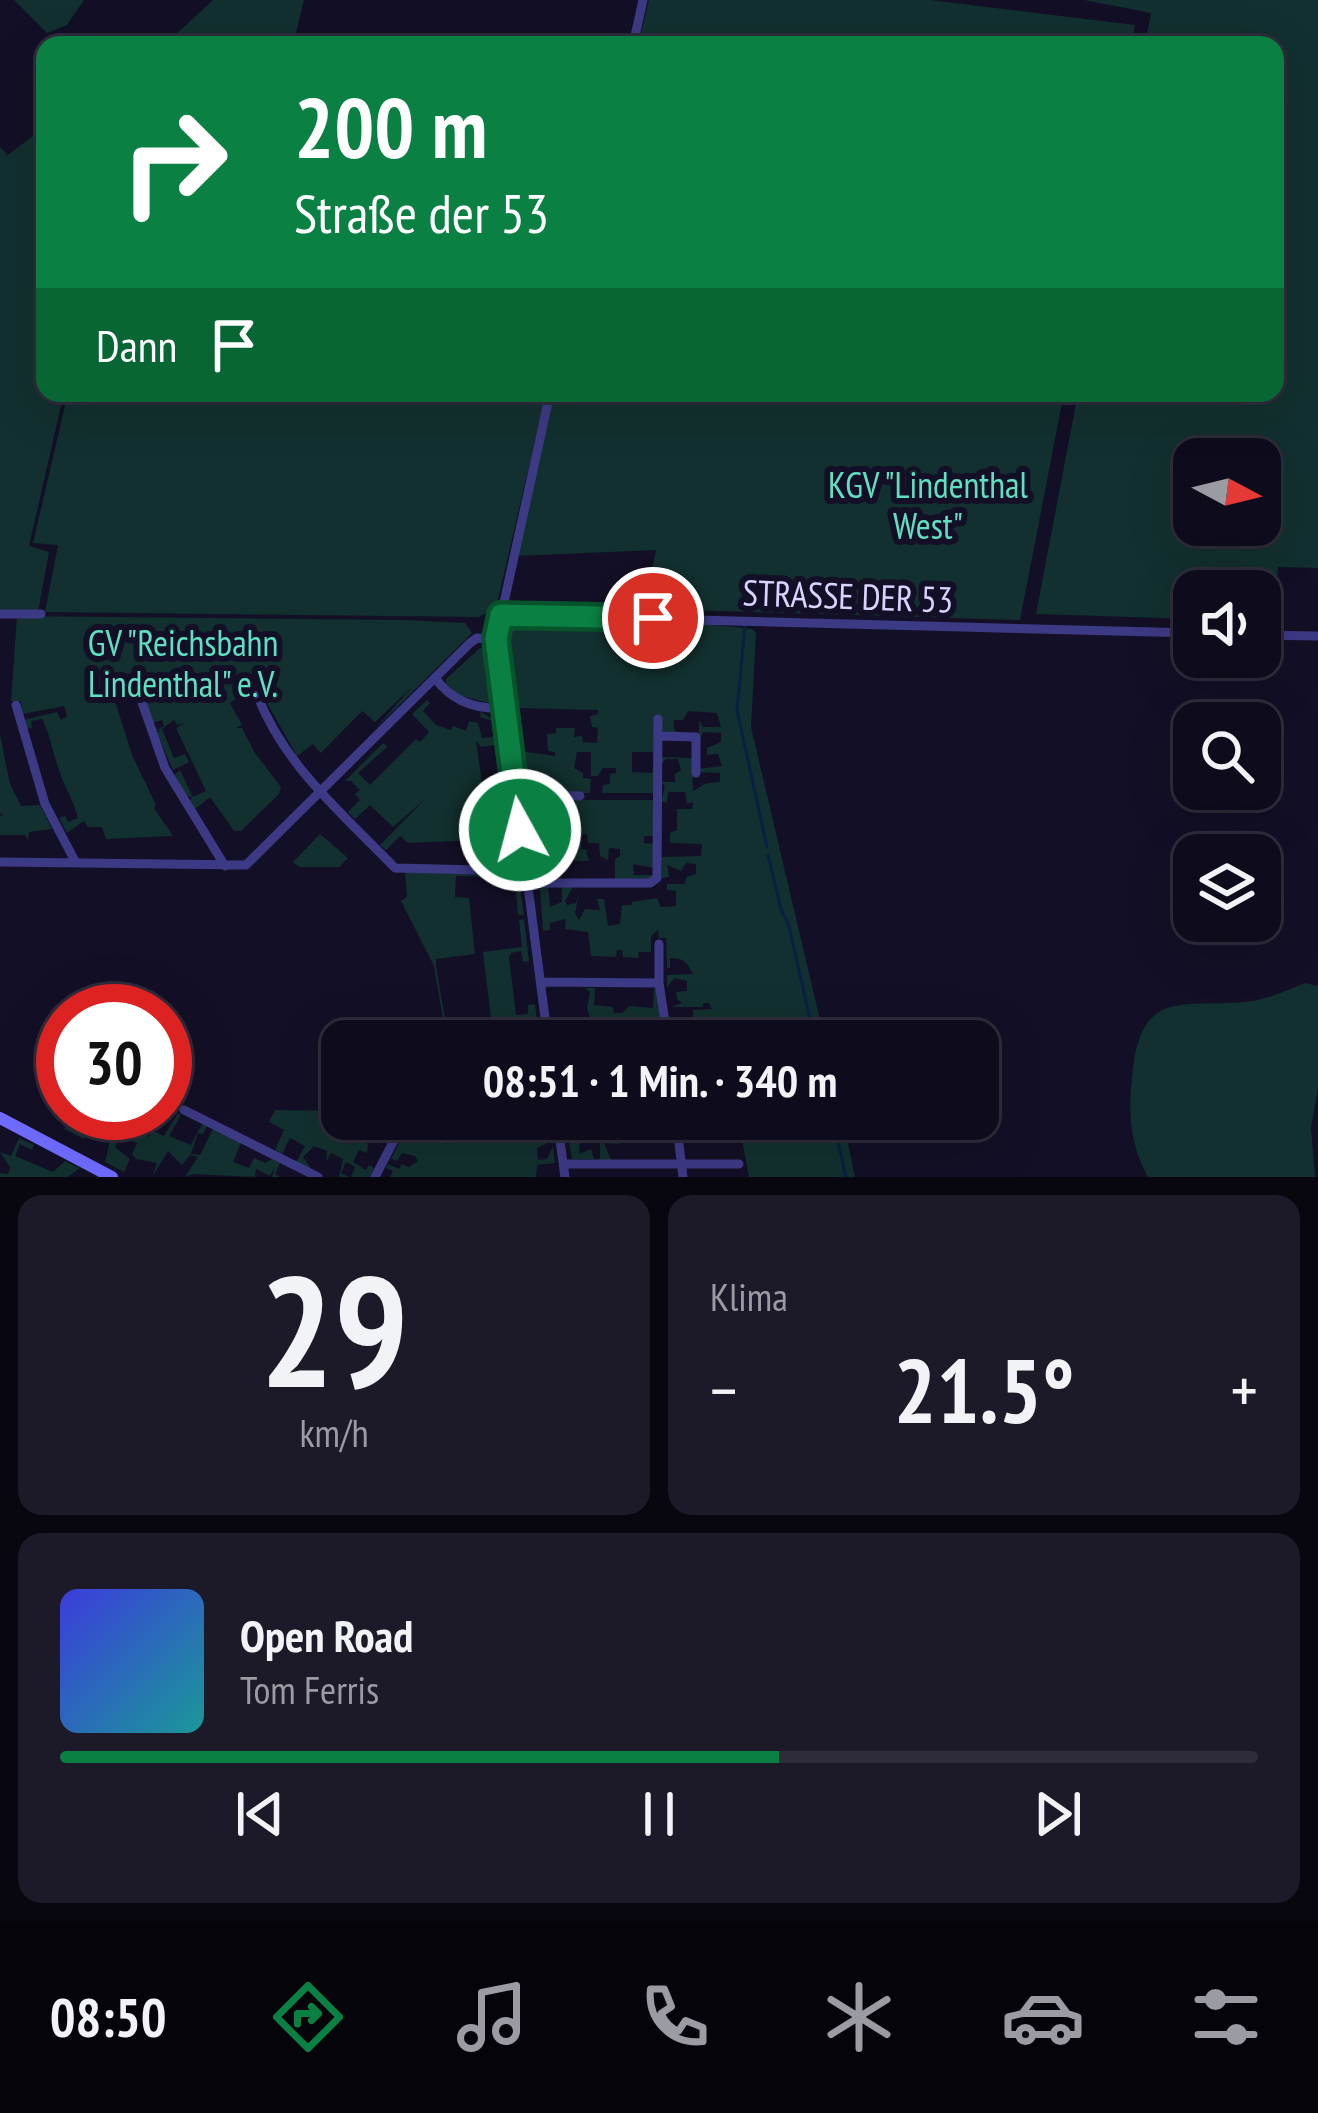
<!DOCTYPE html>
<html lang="de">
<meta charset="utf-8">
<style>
:root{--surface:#0e0b1c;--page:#1c1929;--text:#f1f3f6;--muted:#9b9ba3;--line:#2e2b3b;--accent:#0b8043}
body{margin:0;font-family:"PT Sans Narrow",sans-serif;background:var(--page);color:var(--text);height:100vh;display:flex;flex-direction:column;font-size:45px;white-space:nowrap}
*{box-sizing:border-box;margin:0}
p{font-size:39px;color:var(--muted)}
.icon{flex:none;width:66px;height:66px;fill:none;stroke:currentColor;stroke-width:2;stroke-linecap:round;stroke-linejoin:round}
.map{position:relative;height:1177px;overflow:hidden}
.drawer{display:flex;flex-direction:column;gap:18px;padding:18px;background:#08060f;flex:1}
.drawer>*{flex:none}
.banner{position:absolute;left:36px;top:36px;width:1248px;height:366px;border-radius:24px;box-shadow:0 12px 48px #0002,0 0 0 3px var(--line);background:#0b8043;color:#fff;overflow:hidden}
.needle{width:78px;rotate:97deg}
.buttons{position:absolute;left:1173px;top:438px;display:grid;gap:24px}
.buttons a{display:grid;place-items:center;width:108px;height:108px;border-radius:24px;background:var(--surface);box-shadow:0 12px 48px #0002,0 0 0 3px var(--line);font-size:60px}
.speed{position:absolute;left:36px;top:984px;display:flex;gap:24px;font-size:60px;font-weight:700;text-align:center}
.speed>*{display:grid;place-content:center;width:156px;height:156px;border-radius:50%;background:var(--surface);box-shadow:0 12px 48px #0002,0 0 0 3px var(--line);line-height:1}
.speed .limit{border:18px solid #d22;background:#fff;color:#111}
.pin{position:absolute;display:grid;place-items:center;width:102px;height:102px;color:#fff;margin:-51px;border:6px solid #fff;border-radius:50%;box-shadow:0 3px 12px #0007}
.me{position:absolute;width:132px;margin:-66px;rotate:353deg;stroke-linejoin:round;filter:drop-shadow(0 0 9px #0008)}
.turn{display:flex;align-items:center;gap:42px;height:252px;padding:0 60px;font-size:54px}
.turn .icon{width:156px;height:156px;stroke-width:2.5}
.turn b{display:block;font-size:84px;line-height:102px}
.then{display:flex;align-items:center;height:114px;padding:0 60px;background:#0003;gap:24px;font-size:45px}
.big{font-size:90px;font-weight:700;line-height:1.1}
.drawer .widget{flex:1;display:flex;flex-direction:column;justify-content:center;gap:18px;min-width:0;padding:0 42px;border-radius:24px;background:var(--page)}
.drawer .dial{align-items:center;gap:0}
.dial b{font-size:156px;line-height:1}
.song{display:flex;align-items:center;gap:36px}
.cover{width:144px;height:144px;border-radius:18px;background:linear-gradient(135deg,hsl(240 70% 55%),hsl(180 70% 35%))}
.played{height:12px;border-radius:6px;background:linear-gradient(90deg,var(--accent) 60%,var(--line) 60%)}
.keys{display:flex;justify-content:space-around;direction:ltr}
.heat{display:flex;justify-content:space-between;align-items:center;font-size:66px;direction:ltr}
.drawer .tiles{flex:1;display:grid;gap:18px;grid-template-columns:1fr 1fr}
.widget:last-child{grid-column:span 2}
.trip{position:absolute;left:321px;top:1020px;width:678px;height:120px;border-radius:24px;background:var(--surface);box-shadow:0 12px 48px #0002,0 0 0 3px var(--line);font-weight:700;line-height:120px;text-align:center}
.menu{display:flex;height:192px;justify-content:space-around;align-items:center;background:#06040b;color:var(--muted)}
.menu .icon{width:84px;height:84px}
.menu .current{color:var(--accent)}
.menu b{font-size:54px;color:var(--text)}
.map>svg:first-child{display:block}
.green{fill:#12302f;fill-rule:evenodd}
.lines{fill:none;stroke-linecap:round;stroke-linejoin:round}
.stream{stroke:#0a1f44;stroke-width:3}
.street{stroke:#3d3a85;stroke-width:9}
.secondary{stroke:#6f6bff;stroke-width:12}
.route-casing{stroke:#07532c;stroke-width:30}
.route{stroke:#0b8043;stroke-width:21}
.labels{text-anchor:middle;stroke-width:12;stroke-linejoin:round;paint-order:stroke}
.park-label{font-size:36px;fill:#5fe0c0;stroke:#130f26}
.street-label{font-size:36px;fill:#d9d4ff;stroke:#130f26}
</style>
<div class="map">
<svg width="1318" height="1177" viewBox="0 0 1318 1177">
<rect width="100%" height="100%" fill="#130f26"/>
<path class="green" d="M 14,0 L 84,0 L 67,25 L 47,33 Z
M 213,0 L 304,0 L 293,45 L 171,45 L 173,37 Z
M 649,0 L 930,0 L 1135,25 L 1131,45 L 638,45 Z
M 1084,0 L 1318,0 L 1318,568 L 1278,567 L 1275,622 L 1260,621 L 1260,591 L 1194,591 L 1194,619 L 1036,614 L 1078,393 L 1275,393 L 1275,45 L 1145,45 L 1151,13 ZM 1194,459 L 1260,459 L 1260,525 L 1194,525 Z
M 45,127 L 45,393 L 64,393 L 29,546 L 49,552 L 38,612 L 0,612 L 0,147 L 7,154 L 5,157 Z
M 68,393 L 546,393 L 496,608 L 479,617 L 45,612 L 58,545 L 33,543 Z
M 554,393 L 1064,393 L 1020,620 L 651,609 L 649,585 L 656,550 L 515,556 Z
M 17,616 L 405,620 L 465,623 L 472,633 L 373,731 L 412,687 L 375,722 L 362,711 L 321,753 L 313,744 L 297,756 L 259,689 L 244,692 L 230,703 L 242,725 L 236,728 L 242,728 L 255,753 L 281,787 L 279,794 L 241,831 L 234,831 L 210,797 L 194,810 L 189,802 L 192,797 L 186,796 L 174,775 L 180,770 L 193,797 L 206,791 L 176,728 L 185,723 L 177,725 L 174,720 L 162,729 L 174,758 L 185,754 L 189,762 L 173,770 L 157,733 L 161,730 L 155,731 L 164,726 L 162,720 L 152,723 L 141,685 L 112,691 L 132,755 L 156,805 L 154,808 L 173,836 L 106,839 L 102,827 L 88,827 L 84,821 L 67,833 L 59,818 L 65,816 L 68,822 L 78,818 C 74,801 62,783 57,764 C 52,749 49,731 42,719 L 31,721 L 32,728 L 26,729 L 24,720 L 57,712 L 61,720 L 67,716 L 64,706 L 23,714 L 21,701 L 11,701 Z
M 508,618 L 705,624 L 752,629 L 756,633 L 751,727 L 825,1041 L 727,1041 L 722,1023 L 723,1041 L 706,1041 L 705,1032 L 678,1031 L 678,1027 L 693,1027 L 693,1010 L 712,1009 L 709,1003 L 703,1003 L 703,1007 L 672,1007 L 682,1003 L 677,999 L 676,992 L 687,991 L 687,981 L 675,978 L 667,987 L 667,975 L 693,974 C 687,963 685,958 670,958 L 670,968 L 667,968 L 666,938 L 659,938 L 658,930 L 651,936 L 651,952 L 639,952 L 638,958 L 623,957 L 622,950 L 617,950 L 616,957 L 591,956 L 588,932 L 565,929 L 566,919 L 550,923 L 550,930 L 543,931 L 540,887 L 548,887 L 550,907 L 562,902 L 562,887 L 573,887 L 565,901 L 567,905 L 576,903 L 579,894 L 575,913 L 579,920 L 585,909 L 600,910 L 597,899 L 604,899 L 608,926 L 620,924 L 622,905 L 631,905 L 632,902 L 657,898 L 661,907 L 676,906 L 676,891 L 667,890 L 667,884 L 685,884 L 686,877 L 696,874 L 696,864 L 686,863 L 681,871 L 667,865 L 669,877 L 662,878 L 662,857 L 701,856 L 702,844 L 670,843 L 670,833 L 677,830 L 677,809 L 692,809 L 693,802 L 687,804 L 685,792 L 668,792 L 667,803 L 661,801 L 665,786 L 661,782 L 675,782 L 675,774 L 681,770 L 678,759 L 666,759 L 661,764 L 661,757 L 692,758 L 693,791 L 707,783 L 720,782 L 720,773 L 698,772 L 698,769 L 722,766 L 718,754 L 707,755 L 707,748 L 721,742 L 721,733 L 703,732 L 699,742 L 699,720 L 703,727 L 721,727 L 717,713 L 688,711 L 683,720 L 674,720 L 674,730 L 683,734 L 664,734 L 654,752 L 632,752 L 632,772 L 652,773 L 654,759 L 654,793 L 602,793 L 603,785 L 610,784 L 610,774 L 616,773 L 616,768 L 603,768 L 598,776 L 591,776 L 591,752 L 577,752 L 574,768 L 583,773 L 583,778 L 591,779 L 590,793 L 547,793 L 541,774 L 524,780 L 520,751 L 555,756 L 555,752 L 548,751 L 547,734 L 556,733 L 556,728 L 575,728 L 574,737 L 582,736 L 583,742 L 597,743 L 598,728 L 592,727 L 590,716 L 598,714 L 598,710 L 515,708 L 504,620 Z
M 480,648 L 492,652 L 498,702 L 492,704 L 458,695 L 446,683 L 446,679 Z
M 427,700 L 430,703 L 423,711 L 436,725 L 451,730 L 453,726 L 466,731 L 469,721 L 478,723 L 482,738 L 494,737 L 493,721 L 480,717 L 481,712 L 501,725 L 503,744 L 481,747 L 476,741 L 491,844 L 476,840 L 408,843 L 400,836 L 386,850 L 380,845 L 424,800 L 393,827 L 370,805 L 355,819 L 348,812 L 360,800 L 355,794 L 360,790 L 351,781 L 345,781 L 383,743 L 387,747 L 358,773 L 370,785 L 416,739 L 420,742 L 429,732 L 412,714 Z
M 0,735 L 10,784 L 21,806 L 40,805 L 52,829 L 29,832 L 28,840 L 25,835 L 0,835 L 0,815 L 4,816 L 0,813 Z
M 526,799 L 535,803 L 536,799 L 548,799 L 548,808 L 561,808 L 561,800 L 654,800 L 654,836 L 644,836 L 644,843 L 654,844 L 654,868 L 633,864 L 634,875 L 654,875 L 650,880 L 615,880 L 615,859 L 620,856 L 620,849 L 609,848 L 608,860 L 600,856 L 599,843 L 588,843 L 587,834 L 582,835 L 581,849 L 586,850 L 589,861 L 574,861 L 576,842 L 550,850 L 551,857 L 534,859 L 532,842 L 567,839 L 551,838 L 548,823 L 539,825 L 540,837 L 531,837 Z
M 320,834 L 348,858 L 339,867 L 299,867 L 293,862 Z
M 405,872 L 518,876 L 524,915 L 518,915 L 515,882 L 508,882 L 508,877 L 456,876 L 455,897 L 469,898 L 475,954 L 436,959 L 436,966 L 447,1030 L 535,1028 L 539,1029 L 541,1041 L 530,1030 L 445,1031 L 434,966 L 401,901 L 407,897 Z
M 524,919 L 529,961 L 523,962 L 521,951 L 511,953 L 509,957 L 516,1015 L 528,1014 L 528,1005 L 535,1004 L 537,1021 L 486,1024 L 491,1018 L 483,952 L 522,947 L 519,920 Z
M 1305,983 L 1318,986 L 1318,1088 L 1311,1128 L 1315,1177 L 1148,1177 C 1130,1145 1128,1113 1132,1078 C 1140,983 1185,1010 1252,1001 C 1271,998 1288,990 1305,983 Z
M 585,988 L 595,988 L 594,1005 L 613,1007 L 614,1013 L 622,1013 L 629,1006 L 653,1008 L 654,988 L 659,993 L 663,1026 L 647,1028 L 647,1041 L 631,1041 L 635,1027 L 608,1027 L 606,1041 L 576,1041 L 575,1031 L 567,1030 L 565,1041 L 556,1041 L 554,1023 L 591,1022 L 587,1007 L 590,992 Z
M 275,1110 L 342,1111 L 342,1119 L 359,1119 L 357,1125 L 338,1121 L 334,1114 L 331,1116 L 340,1128 L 331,1129 L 329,1134 L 337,1138 L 342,1131 L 368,1144 L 367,1153 L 359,1150 L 353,1162 L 366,1170 L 369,1165 L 374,1168 L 370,1177 L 351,1177 L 355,1167 L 346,1162 L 341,1173 L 349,1177 L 339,1177 L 343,1159 L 331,1153 L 326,1162 L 327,1151 L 314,1146 L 303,1157 L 313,1171 L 296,1162 L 305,1146 L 290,1138 L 282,1154 L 275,1150 L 284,1130 L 269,1122 Z
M 72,1113 L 165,1113 L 152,1122 L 146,1135 L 149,1137 L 152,1130 L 164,1136 L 178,1113 L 181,1115 L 169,1136 L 191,1145 L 202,1124 L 207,1126 L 203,1134 L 198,1133 L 191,1154 L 200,1155 L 213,1129 L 241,1143 L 233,1162 L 249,1168 L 254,1158 L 265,1163 L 272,1159 L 280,1163 L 275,1174 L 280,1177 L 272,1177 L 275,1167 L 270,1176 L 256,1169 L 255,1177 L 193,1174 L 185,1177 L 198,1157 L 190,1155 L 182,1165 L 168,1151 L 152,1177 L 157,1163 L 136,1159 L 132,1154 L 137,1143 L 120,1137 L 115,1147 L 130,1159 L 124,1172 L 105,1162 L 110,1141 L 97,1126 L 90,1126 L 84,1139 L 64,1129 Z
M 452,1119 L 524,1120 L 529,1123 L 531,1136 L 551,1134 L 552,1141 L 537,1148 L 538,1160 L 547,1159 L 553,1146 L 555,1163 L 537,1165 L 536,1177 L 390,1177 L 393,1171 L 386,1168 L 388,1164 L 399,1169 L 402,1164 L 409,1167 L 418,1161 L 415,1156 L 402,1153 L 397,1161 L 391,1159 L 410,1120 L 448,1144 L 457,1122 Z
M 566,1119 L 618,1119 L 618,1123 L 606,1125 L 606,1132 L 619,1133 L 619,1144 L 604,1143 L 611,1160 L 600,1160 L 600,1138 L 593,1142 L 580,1139 L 579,1154 L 591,1149 L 594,1159 L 572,1159 L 568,1138 L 592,1137 L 589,1122 L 575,1124 L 574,1134 L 573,1129 L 567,1129 Z
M 738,1119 L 843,1119 L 855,1177 L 749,1177 Z
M 19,1138 L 34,1145 L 32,1150 L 20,1144 L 15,1156 L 53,1172 L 65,1161 L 80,1168 L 68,1177 L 0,1177 L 0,1173 L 8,1174 L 10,1167 L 0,1152 L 11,1156 Z"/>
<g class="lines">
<path class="stream" d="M 745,625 L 737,710 L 767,847
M 768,855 L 781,909 L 789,926 L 815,1041
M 834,1124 L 846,1177"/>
<path class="street" d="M 633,45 L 643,0
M 0,614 L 41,614
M 501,615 L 1194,633
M 1260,635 L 1318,636
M 435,678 C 452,701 477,710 505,708
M 137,688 L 165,768 L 225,866
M 256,692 C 283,765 343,814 395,868 L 526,871
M 16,705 L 45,804 L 76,863
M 658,736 L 696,737 L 696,773
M 516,795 L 580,796
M 0,862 L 246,865 L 470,643 L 477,638 L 496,639
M 528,883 L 650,883 L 657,878 L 658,719
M 659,944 L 659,983 L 668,1041
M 542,982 L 659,983
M 548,1041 L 496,639 L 550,393
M 184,1110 L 318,1177
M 557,1119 L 565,1177
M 676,1119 L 683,1177
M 564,1164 L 739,1164
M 375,1177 L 405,1119"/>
<path class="secondary" d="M 0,1118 L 112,1177"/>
</g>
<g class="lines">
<defs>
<path id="route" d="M 520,830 L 496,639 L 501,615 L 653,618"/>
</defs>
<use href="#route" class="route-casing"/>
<use href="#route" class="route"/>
</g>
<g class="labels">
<g class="park-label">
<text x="928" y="498">KGV "Lindenthal<tspan x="928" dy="41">West"</tspan></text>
<text x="183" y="656">GV "Reichsbahn<tspan x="183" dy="41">Lindenthal" e.V.</tspan></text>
</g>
<g class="street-label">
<text transform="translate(848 596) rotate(2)" y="13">STRASSE DER 53</text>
</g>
</g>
</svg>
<div class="buttons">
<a><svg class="needle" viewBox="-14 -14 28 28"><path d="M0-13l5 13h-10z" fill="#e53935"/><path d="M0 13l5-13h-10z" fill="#9b9ba3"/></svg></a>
<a><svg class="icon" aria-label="sound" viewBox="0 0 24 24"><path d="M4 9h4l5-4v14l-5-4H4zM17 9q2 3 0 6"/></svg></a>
<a><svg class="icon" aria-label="search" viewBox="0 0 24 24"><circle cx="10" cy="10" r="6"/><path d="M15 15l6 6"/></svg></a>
<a><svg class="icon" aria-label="layers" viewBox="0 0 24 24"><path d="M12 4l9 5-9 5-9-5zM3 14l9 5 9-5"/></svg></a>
</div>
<div class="speed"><div class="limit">30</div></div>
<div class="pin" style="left:653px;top:618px;background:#d93025"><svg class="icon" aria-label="arrive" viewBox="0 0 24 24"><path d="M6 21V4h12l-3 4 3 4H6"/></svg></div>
<svg class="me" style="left:520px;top:830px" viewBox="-20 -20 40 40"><circle r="17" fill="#0b8043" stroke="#fff" stroke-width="3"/><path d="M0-11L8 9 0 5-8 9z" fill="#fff"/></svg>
<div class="trip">08:51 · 1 Min. · 340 m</div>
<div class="banner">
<div class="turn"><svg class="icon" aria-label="right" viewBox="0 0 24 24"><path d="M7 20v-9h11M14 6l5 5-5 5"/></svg><div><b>200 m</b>Straße der 53</div></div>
<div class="then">Dann<svg class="icon" aria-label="arrive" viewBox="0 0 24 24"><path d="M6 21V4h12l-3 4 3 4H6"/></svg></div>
</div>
</div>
<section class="drawer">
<div class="tiles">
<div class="widget dial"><b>29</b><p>km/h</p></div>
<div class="widget"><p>Klima</p>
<div class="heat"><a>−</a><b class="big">21.5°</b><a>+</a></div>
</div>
<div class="widget">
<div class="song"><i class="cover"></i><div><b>Open Road</b><p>Tom Ferris</p></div></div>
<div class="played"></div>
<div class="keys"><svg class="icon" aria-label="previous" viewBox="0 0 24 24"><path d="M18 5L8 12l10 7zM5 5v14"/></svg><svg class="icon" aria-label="pause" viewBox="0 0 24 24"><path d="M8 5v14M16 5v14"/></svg><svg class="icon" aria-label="next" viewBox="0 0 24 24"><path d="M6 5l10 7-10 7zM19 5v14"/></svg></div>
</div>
</div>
</section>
<nav class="menu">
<b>08:50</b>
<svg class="icon current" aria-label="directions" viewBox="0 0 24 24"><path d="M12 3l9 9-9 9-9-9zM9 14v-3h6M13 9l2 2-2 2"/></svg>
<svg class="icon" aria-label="music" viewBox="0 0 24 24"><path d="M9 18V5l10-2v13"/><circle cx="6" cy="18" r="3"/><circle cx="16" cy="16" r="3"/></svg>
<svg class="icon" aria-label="phone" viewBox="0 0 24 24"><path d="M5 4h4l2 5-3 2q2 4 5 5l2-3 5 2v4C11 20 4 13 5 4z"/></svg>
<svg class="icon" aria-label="climate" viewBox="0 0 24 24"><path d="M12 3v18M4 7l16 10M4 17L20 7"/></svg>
<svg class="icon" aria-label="car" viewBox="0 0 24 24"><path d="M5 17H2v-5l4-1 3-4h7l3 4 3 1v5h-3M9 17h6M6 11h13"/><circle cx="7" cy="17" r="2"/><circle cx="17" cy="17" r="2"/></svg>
<svg class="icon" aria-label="filters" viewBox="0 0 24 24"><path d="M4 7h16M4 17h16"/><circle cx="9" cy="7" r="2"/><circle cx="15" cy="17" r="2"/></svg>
</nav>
